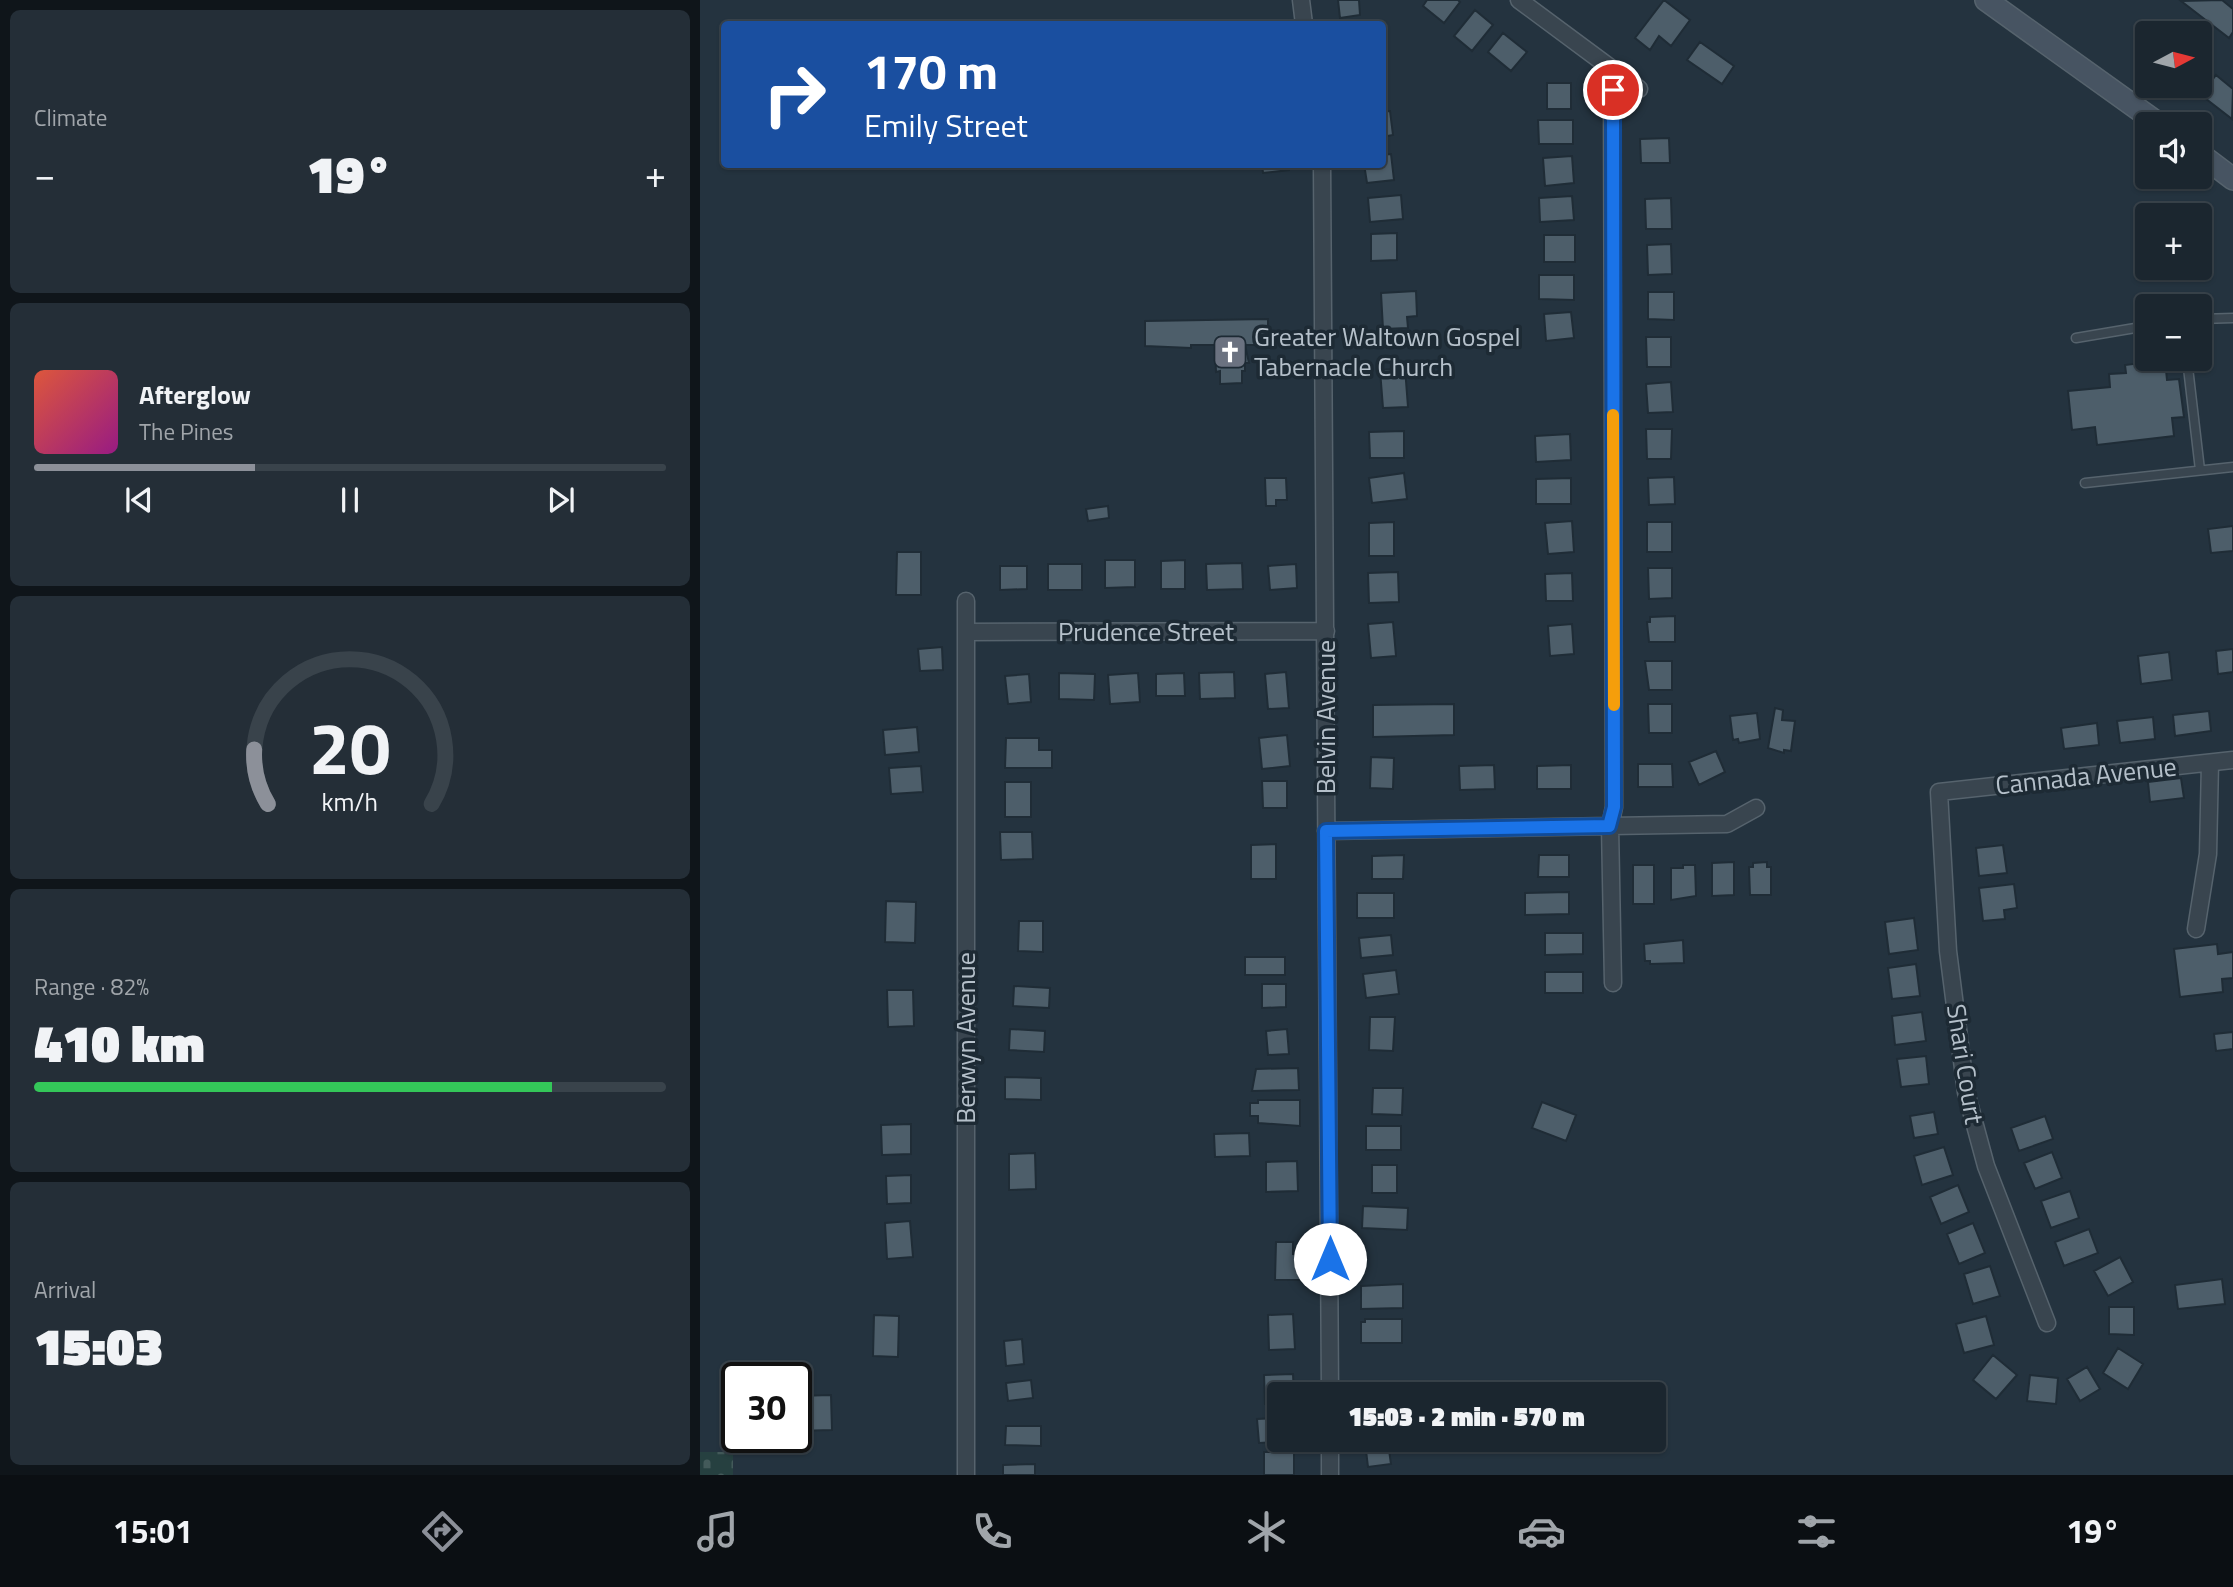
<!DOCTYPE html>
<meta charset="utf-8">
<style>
:root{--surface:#1b262f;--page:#242e37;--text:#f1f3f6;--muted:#a0a5aa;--line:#39434b;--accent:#8c9099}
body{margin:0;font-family:"Titillium Web",sans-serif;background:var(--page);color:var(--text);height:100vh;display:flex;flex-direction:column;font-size:26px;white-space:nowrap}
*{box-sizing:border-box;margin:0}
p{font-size:23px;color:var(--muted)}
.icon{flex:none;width:38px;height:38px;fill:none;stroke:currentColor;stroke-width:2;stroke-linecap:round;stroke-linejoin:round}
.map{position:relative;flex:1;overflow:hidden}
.sheet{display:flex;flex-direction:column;gap:10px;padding:10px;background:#0f151a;width:700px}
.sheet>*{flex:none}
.guide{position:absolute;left:21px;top:21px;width:665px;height:147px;border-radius:7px;box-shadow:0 2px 5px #0004,0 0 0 2px var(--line);background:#1a4fa0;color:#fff;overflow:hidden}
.needle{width:46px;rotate:83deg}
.buttons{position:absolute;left:1435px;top:21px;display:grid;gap:14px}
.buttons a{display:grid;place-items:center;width:77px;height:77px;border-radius:7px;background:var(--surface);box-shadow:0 2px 5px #0004,0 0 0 2px var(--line);font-size:35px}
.speed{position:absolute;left:21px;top:1362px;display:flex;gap:14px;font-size:35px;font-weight:700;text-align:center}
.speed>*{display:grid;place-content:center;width:91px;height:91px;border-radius:50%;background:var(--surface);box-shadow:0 2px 5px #0004,0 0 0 2px var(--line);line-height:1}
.speed .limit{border:4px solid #111;border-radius:10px;background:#fff;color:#111}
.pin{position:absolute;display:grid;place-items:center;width:60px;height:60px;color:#fff;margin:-30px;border:4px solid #fff;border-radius:50%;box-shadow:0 2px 7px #0007}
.me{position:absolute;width:77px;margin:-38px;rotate:0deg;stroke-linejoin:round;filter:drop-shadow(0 0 5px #0008)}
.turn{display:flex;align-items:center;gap:24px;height:147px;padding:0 28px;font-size:32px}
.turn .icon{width:91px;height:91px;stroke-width:2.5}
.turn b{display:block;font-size:49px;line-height:60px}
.big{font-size:52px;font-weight:800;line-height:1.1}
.sheet .card{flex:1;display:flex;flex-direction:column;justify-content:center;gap:10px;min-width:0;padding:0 24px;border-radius:10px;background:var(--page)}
.sheet .dial{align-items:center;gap:0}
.dial svg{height:182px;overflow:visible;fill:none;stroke:var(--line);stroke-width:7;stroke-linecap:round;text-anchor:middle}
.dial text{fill:var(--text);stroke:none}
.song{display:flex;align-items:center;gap:21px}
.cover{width:84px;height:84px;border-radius:10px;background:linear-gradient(135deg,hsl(10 70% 55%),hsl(310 70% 35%))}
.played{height:7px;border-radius:4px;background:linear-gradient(90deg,var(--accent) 35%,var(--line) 35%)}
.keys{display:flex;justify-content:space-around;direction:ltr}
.heat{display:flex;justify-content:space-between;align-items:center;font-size:38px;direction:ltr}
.charge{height:10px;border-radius:5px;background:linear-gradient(90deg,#34c759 82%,var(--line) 0)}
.trip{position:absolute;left:567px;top:1382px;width:399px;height:70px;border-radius:7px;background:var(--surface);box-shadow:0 2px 5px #0004,0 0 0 2px var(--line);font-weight:800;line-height:70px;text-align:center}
.dock{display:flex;height:112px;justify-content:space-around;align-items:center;background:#0b0f13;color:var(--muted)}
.dock .icon{width:49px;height:49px}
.dock .current{color:var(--accent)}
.dock b{font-size:32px;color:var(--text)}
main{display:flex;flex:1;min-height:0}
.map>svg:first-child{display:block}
.cemetery{fill:url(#cemetery-stones)}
.building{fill:#4d5e6a;stroke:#1f2c36;stroke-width:2}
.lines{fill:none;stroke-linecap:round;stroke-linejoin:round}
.lane-casing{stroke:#56636d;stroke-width:11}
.street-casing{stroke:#56636d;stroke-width:19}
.secondary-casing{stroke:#56636d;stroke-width:24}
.lane{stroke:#39454f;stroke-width:8}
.street{stroke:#39454f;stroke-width:16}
.secondary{stroke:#475462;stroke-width:21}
.route-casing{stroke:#114b97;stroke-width:18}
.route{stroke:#1a73e8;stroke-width:12}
.slow{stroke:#f59e0b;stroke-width:12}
.labels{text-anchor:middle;stroke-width:7;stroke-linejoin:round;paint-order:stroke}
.poi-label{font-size:26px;fill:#b5c0ca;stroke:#1d2a34;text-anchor:start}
.street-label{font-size:26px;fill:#b5c0ca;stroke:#1d2a34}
</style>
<main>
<section class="sheet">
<div class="card"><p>Climate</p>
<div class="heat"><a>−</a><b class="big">19°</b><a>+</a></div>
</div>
<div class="card">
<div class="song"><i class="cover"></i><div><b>Afterglow</b><p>The Pines</p></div></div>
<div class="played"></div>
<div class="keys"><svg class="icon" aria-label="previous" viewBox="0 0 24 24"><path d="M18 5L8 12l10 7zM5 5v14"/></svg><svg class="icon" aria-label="pause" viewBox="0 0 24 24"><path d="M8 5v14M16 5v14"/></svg><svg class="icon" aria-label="next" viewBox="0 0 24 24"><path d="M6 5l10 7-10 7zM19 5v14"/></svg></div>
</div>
<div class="card dial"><svg viewBox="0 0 100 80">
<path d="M14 69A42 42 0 1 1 86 69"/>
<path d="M14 69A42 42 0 0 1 8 45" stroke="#8c9099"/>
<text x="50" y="56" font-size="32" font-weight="700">20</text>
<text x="50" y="72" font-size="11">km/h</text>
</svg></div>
<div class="card"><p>Range · 82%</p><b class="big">410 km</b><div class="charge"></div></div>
<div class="card"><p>Arrival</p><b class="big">15:03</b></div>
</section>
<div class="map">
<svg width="1533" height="1475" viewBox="0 0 1533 1475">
<defs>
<pattern id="cemetery-stones" width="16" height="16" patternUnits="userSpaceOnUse" patternTransform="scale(1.75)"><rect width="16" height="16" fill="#264040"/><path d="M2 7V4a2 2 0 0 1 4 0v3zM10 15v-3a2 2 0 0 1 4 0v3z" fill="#435a5a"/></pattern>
</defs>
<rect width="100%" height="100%" fill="#24333f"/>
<path class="cemetery" d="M 0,1452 L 33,1452 L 33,1475 L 0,1475 Z"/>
<path class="building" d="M 638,0 L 659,0 L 660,15 L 640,18 Z
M 727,0 L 758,0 L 760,2 L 744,23 L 723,6 Z
M 964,0 L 990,20 L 971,46 L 959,36 L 950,50 L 935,38 Z
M 1522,0 L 1533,9 L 1533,32 L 1529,38 L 1481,1 Z
M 775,10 L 793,25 L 772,51 L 754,36 Z
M 803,33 L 827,52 L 811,71 L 788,52 Z
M 1000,42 L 1034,66 L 1022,84 L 987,60 Z
M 1516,75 L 1533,89 L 1532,119 L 1501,95 Z
M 847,83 L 871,83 L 871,109 L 847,109 Z
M 690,111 L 693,135 L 682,137 L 682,112 Z
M 838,120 L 873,120 L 873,144 L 839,144 Z
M 969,138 L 970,163 L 941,163 L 940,139 Z
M 691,154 L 694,180 L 667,183 L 664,164 L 682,164 L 682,155 Z
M 872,156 L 874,183 L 845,186 L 843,158 Z
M 562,164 L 589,164 L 589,170 L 563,173 Z
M 701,195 L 703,219 L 670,222 L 668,198 Z
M 872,196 L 874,220 L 840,222 L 839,198 Z
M 971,198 L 972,229 L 946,229 L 945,199 Z
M 697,233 L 697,260 L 671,261 L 671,234 Z
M 844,235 L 875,235 L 875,262 L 844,262 Z
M 971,244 L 972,274 L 948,275 L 947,245 Z
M 839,275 L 874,275 L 874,300 L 839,299 Z
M 716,291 L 717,316 L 707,317 L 708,328 L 683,329 L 681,293 Z
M 948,292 L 974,292 L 974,320 L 948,319 Z
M 871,312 L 874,338 L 846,341 L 844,314 Z
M 568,319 L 568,345 L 545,345 L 549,363 L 545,363 L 545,371 L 542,371 L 542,383 L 520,384 L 520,371 L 516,372 L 515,345 L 491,345 L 491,348 L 445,346 L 445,321 Z
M 946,337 L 971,337 L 971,367 L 947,367 Z
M 1465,360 L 1467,380 L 1479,379 L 1484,417 L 1472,418 L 1474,436 L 1397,445 L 1395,427 L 1372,430 L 1368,391 L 1410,387 L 1409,374 L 1426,373 L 1425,365 Z
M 705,368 L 708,407 L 683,408 L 680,370 Z
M 971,382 L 973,412 L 948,413 L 946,384 Z
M 946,429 L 972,429 L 971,459 L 947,459 Z
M 704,431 L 704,458 L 670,458 L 669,432 Z
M 870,434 L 871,460 L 836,462 L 835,436 Z
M 704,473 L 707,499 L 672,503 L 669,478 Z
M 974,477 L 975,504 L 949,505 L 948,478 Z
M 565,478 L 586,478 L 587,500 L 576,500 L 576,506 L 566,506 Z
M 871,478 L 871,504 L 836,504 L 836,479 Z
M 408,506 L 409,518 L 388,521 L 386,509 Z
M 872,521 L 874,552 L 848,554 L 845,523 Z
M 694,522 L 694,556 L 669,556 L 669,523 Z
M 947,522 L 972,522 L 972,552 L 947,552 Z
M 1533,526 L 1533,551 L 1511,553 L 1508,529 Z
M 197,552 L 221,552 L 221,595 L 196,595 Z
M 405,560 L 435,560 L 435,587 L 405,588 Z
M 485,560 L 485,589 L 461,589 L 461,561 Z
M 542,563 L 543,589 L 507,590 L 506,564 Z
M 348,564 L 382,564 L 382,590 L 348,590 Z
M 596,564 L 597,588 L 570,590 L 568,566 Z
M 300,566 L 327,566 L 327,589 L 300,590 Z
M 948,568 L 972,568 L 972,598 L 949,599 Z
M 698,572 L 699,602 L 669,603 L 668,573 Z
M 872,573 L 873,601 L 846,601 L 845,574 Z
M 975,616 L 975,642 L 949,642 L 947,622 L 950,622 L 950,617 Z
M 693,622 L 696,656 L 671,658 L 668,624 Z
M 872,624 L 874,654 L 850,656 L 848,626 Z
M 242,647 L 243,670 L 220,671 L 218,649 Z
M 1533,649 L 1533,672 L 1518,674 L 1516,651 Z
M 1469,652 L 1472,680 L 1441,684 L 1438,656 Z
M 945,661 L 972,661 L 972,690 L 949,690 Z
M 534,672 L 535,698 L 500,699 L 499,673 Z
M 586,672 L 589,708 L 568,709 L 565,674 Z
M 359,673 L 395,674 L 394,700 L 359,699 Z
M 438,673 L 440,702 L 410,704 L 408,675 Z
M 484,673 L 485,696 L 456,696 L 456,674 Z
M 329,674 L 331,702 L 308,704 L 305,676 Z
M 754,704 L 754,735 L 673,737 L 673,705 Z
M 948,704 L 972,704 L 972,733 L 949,733 Z
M 1075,708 L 1083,710 L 1082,720 L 1095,721 L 1091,751 L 1084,750 L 1084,753 L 1068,748 Z
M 1509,711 L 1511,731 L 1475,736 L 1473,715 Z
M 1057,713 L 1060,739 L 1039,743 L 1038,739 L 1033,740 L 1030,716 Z
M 1453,717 L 1455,739 L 1420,743 L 1417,721 Z
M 1397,723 L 1399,745 L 1364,749 L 1361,728 Z
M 217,727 L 219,752 L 185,755 L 183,730 Z
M 587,735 L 590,766 L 562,769 L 559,738 Z
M 306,738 L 339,738 L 339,750 L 352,750 L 352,768 L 305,768 Z
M 1016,751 L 1025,772 L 999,785 L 989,762 Z
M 671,757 L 694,758 L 693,789 L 670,788 Z
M 938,764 L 972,764 L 973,787 L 938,787 Z
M 794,765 L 795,789 L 760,790 L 759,766 Z
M 871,765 L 871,789 L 837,789 L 837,766 Z
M 221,766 L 223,792 L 191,794 L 189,768 Z
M 1481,778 L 1484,798 L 1450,802 L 1448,782 Z
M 562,781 L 587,781 L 587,808 L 563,808 Z
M 305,782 L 331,782 L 331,817 L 305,817 Z
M 300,832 L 332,832 L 333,859 L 301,860 Z
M 576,844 L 576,879 L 551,879 L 551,845 Z
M 1303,845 L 1307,873 L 1279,876 L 1276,848 Z
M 704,855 L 703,879 L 672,879 L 672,856 Z
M 839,855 L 869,855 L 869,877 L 838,877 Z
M 1034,862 L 1034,895 L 1012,896 L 1012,863 Z
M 1067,862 L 1067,867 L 1071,867 L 1071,895 L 1050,895 L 1049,867 L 1053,867 L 1053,863 Z
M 933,865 L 954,865 L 954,904 L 933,904 Z
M 983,865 L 995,865 L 996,896 L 971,900 L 971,868 L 983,868 Z
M 1314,884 L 1317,908 L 1304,910 L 1305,919 L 1283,921 L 1279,888 Z
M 869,892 L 869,914 L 825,915 L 825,893 Z
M 657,893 L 694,893 L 694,918 L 657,918 Z
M 186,901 L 216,902 L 215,943 L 185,942 Z
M 1214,918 L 1218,950 L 1189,954 L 1185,922 Z
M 319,921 L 343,921 L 343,952 L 318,951 Z
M 845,933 L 883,933 L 883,954 L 845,955 Z
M 691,935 L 693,955 L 661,958 L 659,938 Z
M 983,940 L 984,963 L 950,964 L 950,961 L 945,961 L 944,944 Z
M 1517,944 L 1518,954 L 1533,952 L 1533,978 L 1522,979 L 1523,992 L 1480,997 L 1474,949 Z
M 545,957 L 585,957 L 585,975 L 545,975 Z
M 1216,964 L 1220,996 L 1192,999 L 1188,968 Z
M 696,970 L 699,994 L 666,998 L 663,974 Z
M 845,972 L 883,972 L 883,993 L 845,993 Z
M 562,984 L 586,984 L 586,1007 L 562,1008 Z
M 314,986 L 350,988 L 349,1008 L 313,1006 Z
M 187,990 L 213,990 L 214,1026 L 188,1027 Z
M 1222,1012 L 1226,1041 L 1195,1045 L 1192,1016 Z
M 670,1017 L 695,1017 L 693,1051 L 669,1050 Z
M 310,1029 L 345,1031 L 344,1052 L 309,1050 Z
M 587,1029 L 589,1054 L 568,1055 L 566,1031 Z
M 1533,1032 L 1533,1049 L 1516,1051 L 1514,1034 Z
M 1226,1056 L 1229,1084 L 1201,1087 L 1197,1059 Z
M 598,1068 L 599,1090 L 552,1091 L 556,1069 Z
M 305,1077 L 341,1078 L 341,1100 L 305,1099 Z
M 673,1088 L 703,1088 L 702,1115 L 672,1114 Z
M 558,1100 L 600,1100 L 600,1126 L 558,1123 L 558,1116 L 550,1116 L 550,1103 L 558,1103 Z
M 842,1102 L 876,1115 L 866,1141 L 832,1128 Z
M 1234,1112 L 1238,1134 L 1214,1138 L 1210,1116 Z
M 1345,1116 L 1353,1139 L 1319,1151 L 1311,1128 Z
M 211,1124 L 211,1154 L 182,1155 L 181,1125 Z
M 666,1126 L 701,1126 L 701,1150 L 666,1150 Z
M 549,1133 L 550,1156 L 515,1157 L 514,1134 Z
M 1244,1147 L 1253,1175 L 1222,1185 L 1214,1156 Z
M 1352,1152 L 1362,1178 L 1335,1189 L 1324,1163 Z
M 335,1153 L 336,1189 L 309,1190 L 309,1154 Z
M 597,1161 L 598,1191 L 566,1192 L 566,1162 Z
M 672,1165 L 697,1165 L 697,1193 L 672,1193 Z
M 211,1175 L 211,1203 L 187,1204 L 186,1176 Z
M 1258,1185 L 1269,1212 L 1241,1224 L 1230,1197 Z
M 1370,1191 L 1379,1218 L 1351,1228 L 1341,1201 Z
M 663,1206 L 708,1208 L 707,1230 L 662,1228 Z
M 210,1221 L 213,1257 L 187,1259 L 185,1223 Z
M 1273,1223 L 1285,1253 L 1259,1264 L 1247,1234 Z
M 1389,1229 L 1398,1253 L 1364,1266 L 1355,1242 Z
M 576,1242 L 593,1242 L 593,1254 L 603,1255 L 603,1280 L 575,1280 Z
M 1420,1257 L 1433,1282 L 1408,1296 L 1394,1271 Z
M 1290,1266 L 1300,1296 L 1273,1304 L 1264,1274 Z
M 1522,1279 L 1525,1304 L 1478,1309 L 1475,1285 Z
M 703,1284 L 703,1308 L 661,1309 L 661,1286 Z
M 1409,1307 L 1434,1307 L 1434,1335 L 1409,1334 Z
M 593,1314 L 595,1349 L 569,1350 L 568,1315 Z
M 174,1315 L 199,1316 L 198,1357 L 173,1356 Z
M 1286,1316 L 1294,1345 L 1264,1353 L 1256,1324 Z
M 665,1319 L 702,1319 L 702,1343 L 661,1343 L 661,1322 L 665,1322 Z
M 322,1339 L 324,1364 L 306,1366 L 304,1341 Z
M 1418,1348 L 1443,1364 L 1428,1389 L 1403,1373 Z
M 1293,1355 L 1317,1375 L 1296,1399 L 1273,1380 Z
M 1387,1367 L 1400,1389 L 1380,1401 L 1367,1379 Z
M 593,1374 L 594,1395 L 579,1395 L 579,1404 L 565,1404 L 564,1375 Z
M 1330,1375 L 1358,1378 L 1356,1404 L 1327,1401 Z
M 331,1380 L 333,1398 L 308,1401 L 306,1383 Z
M 131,1395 L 132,1430 L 96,1431 L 96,1396 Z
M 579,1418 L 579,1440 L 593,1441 L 559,1443 L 557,1419 Z
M 306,1426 L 341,1426 L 341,1446 L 305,1445 Z
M 706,1440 L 707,1448 L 689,1450 L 691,1464 L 668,1467 L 665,1442 Z
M 564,1452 L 594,1452 L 594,1475 L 564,1475 Z
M 335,1464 L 335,1475 L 303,1475 L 303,1465 Z"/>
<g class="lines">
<defs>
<path id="lane" d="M 1500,319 L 1533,318
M 1376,338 L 1447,326
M 1487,359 L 1500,470
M 1385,483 L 1533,467"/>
<path id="street" d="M 601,0 L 604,24
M 819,0 L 939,89
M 912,70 L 914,807 L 910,826 L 913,983
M 622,164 L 630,1395
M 266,601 L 266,1475
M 266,632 L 626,631
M 626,831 L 1027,824 L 1056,808
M 1496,929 L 1508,854 L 1510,763
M 1347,1323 L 1286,1166 L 1266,1092 L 1248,951 L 1239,792 L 1533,760
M 630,1440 L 630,1475"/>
<path id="secondary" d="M 1286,0 L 1459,124
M 1500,154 L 1533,179"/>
</defs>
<use href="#lane" class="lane-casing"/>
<use href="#street" class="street-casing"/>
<use href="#secondary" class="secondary-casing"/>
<use href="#lane" class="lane"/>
<use href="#street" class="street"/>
<use href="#secondary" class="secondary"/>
</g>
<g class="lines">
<defs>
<path id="route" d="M 630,1259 L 626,831 L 909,826 L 914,807 L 913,90"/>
</defs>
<use href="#route" class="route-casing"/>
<use href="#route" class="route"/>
<path class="slow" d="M 913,415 L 914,705"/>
</g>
<defs>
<symbol id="church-square" viewBox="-11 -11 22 22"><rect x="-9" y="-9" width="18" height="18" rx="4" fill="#6b7280" stroke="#1d2a34"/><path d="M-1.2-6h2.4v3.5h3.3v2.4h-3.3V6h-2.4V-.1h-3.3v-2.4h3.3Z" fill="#fff"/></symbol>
</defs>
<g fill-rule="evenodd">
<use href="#church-square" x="511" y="333" width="38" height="38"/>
</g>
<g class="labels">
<g class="poi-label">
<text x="554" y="346">Greater Waltown Gospel<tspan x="554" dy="30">Tabernacle Church</tspan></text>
</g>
<g class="street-label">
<text x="446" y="641">Prudence Street</text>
<text transform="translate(626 717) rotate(-90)" y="9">Belvin Avenue</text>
<text transform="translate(1386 776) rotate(-6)" y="9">Cannada Avenue</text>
<text transform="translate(266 1038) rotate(-90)" y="9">Berwyn Avenue</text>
<text transform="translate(1265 1064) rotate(81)" y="9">Shari Court</text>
</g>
</g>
</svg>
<div class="buttons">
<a><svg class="needle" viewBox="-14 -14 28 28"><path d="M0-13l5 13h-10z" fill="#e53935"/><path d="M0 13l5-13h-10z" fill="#a0a5aa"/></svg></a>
<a><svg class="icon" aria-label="sound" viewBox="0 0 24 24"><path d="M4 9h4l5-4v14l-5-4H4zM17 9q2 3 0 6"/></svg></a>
<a>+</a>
<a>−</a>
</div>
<div class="speed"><div class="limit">30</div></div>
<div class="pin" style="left:913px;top:90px;background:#d93025"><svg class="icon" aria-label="arrive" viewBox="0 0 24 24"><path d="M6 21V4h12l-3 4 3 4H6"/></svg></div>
<svg class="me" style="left:630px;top:1259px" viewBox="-20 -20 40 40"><circle r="19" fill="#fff"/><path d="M0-13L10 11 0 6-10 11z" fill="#1a73e8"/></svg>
<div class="trip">15:03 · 2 min · 570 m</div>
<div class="guide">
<div class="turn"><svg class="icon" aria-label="right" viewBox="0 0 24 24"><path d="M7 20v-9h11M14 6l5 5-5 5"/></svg><div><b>170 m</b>Emily Street</div></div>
</div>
</div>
</main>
<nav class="dock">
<b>15:01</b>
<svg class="icon current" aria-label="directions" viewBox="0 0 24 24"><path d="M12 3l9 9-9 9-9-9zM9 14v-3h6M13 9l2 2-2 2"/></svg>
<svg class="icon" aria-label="music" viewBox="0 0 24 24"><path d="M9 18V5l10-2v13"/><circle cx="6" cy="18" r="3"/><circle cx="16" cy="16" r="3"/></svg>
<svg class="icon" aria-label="phone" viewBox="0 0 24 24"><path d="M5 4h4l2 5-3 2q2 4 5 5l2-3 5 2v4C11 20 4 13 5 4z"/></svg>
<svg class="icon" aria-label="climate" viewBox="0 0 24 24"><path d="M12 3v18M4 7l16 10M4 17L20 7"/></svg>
<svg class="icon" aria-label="car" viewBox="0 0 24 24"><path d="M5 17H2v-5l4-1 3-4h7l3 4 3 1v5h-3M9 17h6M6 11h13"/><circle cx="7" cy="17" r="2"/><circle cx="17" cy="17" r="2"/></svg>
<svg class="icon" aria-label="filters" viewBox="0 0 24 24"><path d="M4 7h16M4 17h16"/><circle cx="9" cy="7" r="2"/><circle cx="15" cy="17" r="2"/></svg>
<b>19°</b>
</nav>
